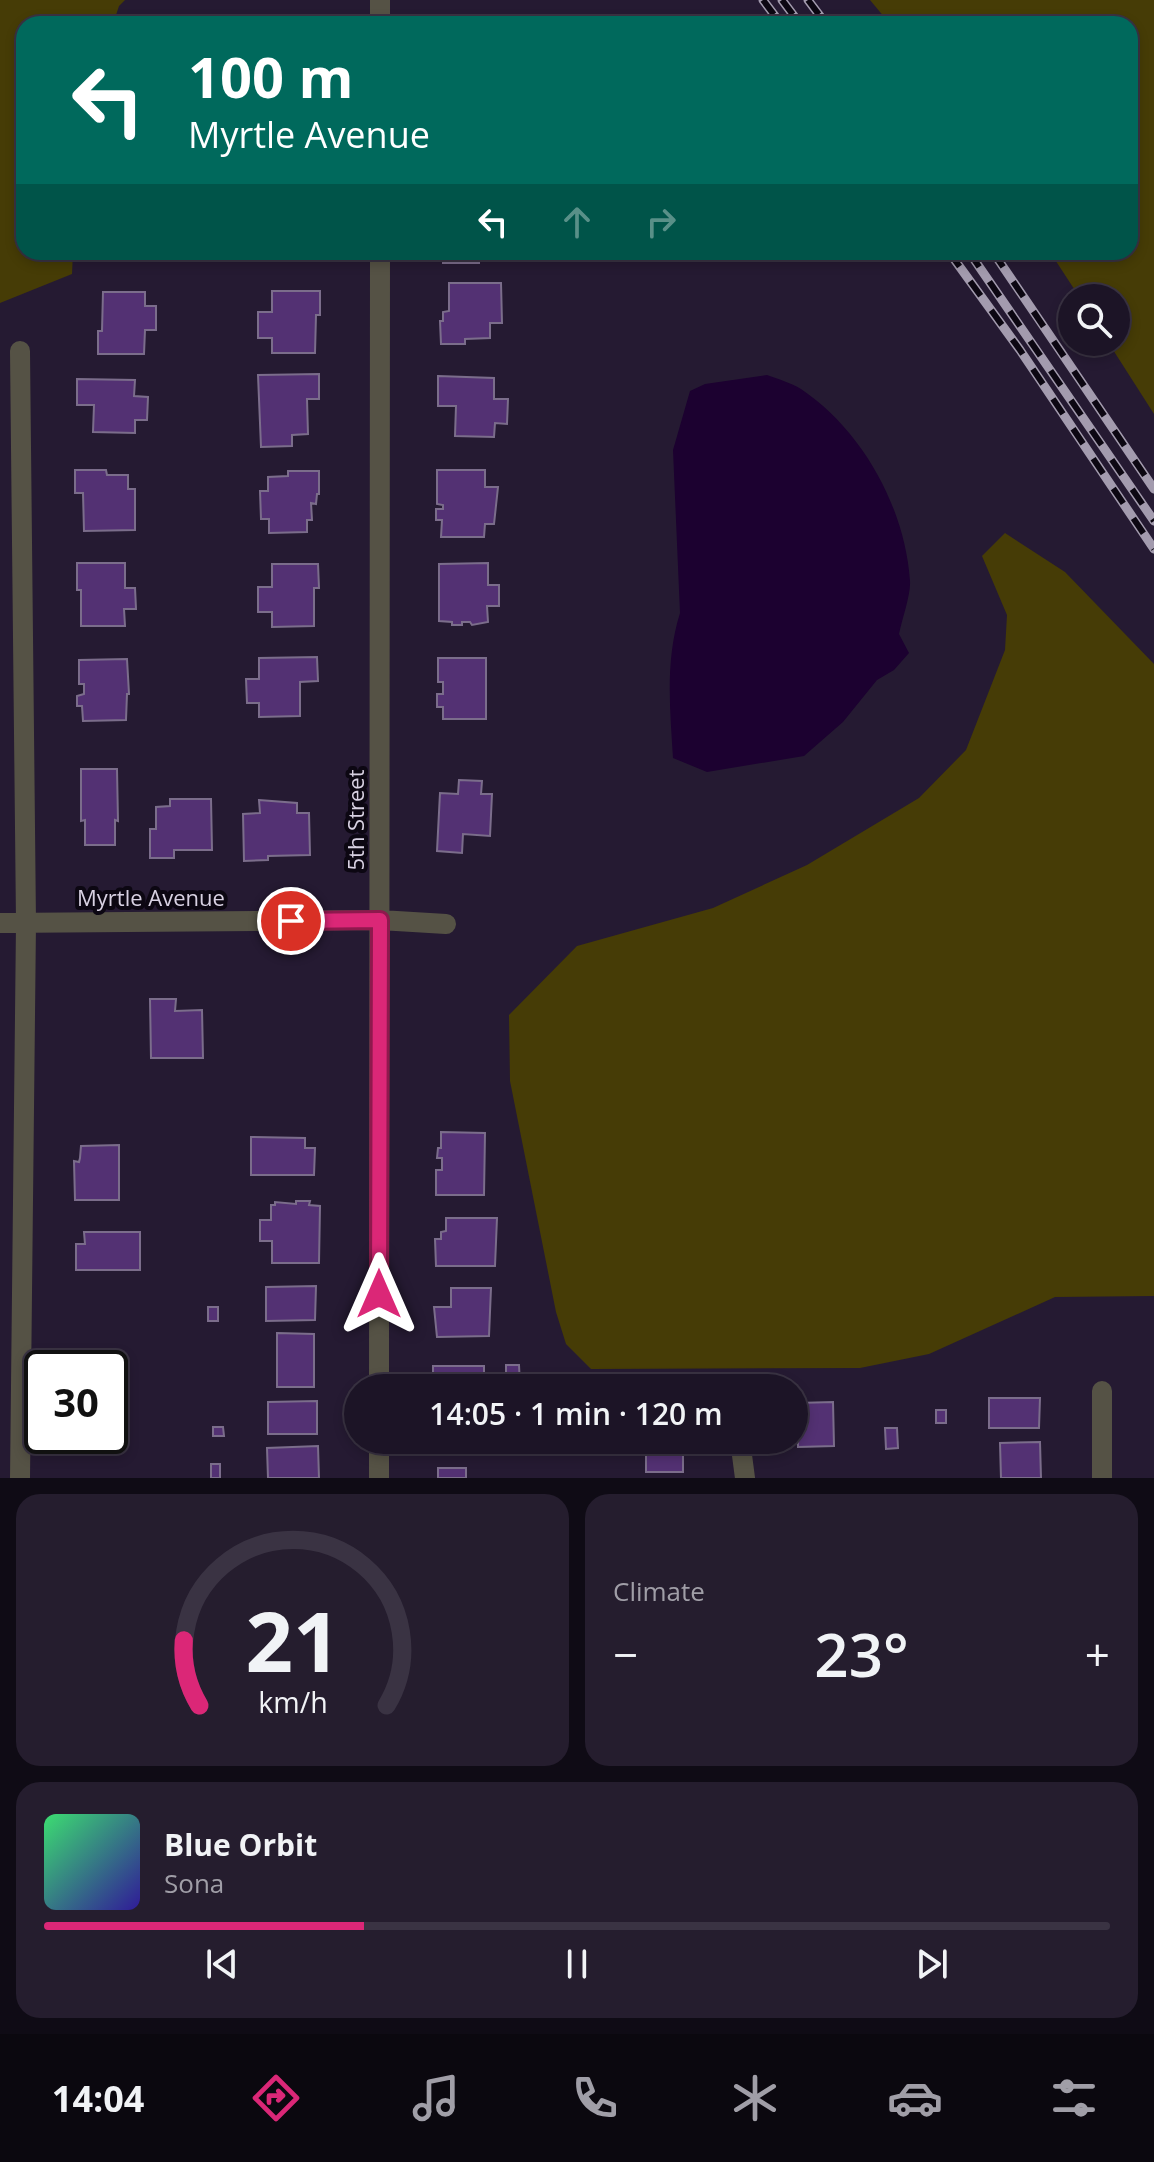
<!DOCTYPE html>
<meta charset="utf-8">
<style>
:root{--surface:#1c1426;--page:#251d2e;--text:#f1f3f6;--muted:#a09ea7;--line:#3a3343;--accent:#db2777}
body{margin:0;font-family:"Open Sans",sans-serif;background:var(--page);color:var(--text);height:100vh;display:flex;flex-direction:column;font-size:30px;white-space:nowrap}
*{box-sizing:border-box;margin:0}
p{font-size:26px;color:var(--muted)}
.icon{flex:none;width:44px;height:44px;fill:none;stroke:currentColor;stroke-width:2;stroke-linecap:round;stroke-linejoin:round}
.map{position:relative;height:1478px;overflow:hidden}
.drawer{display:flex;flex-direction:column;gap:16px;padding:16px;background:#0f0b15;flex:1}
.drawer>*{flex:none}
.guide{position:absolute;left:16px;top:16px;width:1122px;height:244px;border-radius:24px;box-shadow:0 4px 12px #0003,0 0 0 2px var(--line);background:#00695c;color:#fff;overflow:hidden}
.controls{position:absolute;left:1058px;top:284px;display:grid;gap:16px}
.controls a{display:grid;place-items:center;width:72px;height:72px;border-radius:50%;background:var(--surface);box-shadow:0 4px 12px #0003,0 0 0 2px var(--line);font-size:40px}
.speed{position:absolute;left:24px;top:1350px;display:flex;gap:16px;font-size:40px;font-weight:700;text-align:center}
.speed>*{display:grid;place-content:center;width:104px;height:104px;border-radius:50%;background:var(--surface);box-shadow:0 4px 12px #0003,0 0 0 2px var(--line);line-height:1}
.speed .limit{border:4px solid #111;border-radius:12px;background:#fff;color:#111}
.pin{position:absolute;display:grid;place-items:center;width:68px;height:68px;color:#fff;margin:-34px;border:4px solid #fff;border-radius:50%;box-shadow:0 2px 8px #0007}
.me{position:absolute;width:88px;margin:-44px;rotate:0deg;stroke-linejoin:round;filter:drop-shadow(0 0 6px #0008)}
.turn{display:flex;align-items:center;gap:28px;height:168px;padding:0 40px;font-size:36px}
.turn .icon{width:104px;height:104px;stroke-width:2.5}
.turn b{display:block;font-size:56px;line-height:68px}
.lanes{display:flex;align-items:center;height:76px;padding:0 40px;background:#0003;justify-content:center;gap:40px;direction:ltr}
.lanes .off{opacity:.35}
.big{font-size:60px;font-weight:600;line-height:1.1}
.drawer .widget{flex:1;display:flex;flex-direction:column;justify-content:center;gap:12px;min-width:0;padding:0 28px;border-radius:24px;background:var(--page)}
.drawer .dial{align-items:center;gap:0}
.dial svg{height:208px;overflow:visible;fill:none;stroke:var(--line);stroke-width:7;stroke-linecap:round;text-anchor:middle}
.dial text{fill:var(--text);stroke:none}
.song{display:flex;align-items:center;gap:24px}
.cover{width:96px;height:96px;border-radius:12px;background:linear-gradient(135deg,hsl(140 70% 55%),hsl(250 70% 35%))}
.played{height:8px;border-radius:4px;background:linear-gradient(90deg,var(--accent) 30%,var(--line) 30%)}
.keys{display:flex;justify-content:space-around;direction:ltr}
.heat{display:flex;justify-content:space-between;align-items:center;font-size:44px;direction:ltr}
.drawer .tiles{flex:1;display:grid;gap:16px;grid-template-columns:1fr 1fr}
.widget:last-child{grid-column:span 2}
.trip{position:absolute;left:344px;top:1374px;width:464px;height:80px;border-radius:40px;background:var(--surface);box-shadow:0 4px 12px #0003,0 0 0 2px var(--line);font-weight:600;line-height:80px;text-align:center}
.dock{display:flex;height:128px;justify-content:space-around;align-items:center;background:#0b080f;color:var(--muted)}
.dock .icon{width:56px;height:56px}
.dock .on{color:var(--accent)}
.dock b{font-size:36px;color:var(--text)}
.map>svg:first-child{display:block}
.green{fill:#463c06}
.water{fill:#1c0130}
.building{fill:#533173;stroke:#7b6d8b;stroke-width:2}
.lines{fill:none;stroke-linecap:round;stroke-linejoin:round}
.minor{stroke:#555245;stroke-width:20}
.rail-casing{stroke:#a39bae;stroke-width:9}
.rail{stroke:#0c0712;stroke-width:6;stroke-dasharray:18;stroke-linecap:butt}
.route-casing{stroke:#8e194d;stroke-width:20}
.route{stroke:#db2777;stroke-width:14}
.labels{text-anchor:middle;stroke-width:8;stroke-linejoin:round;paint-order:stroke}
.street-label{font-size:22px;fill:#d8d1e2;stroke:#0c0712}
</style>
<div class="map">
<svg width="1154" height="1478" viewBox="0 0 1154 1478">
<rect width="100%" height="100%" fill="#251a32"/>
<path class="green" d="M 0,0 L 125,0 L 119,6 L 113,24 L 24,24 L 24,252 L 73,252 L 72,274 L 0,303 Z
M 870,0 L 1154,0 L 1154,414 L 1108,342 L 1116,342 L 1116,298 L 1080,298 L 1050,252 L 1130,252 L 1130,24 L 890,24 Z
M 1005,533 L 1065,572 L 1154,664 L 1154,1296 L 1055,1297 L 929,1354 L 860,1368 L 591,1369 L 566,1344 L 556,1312 L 510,1081 L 509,1015 L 577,946 L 713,908 L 807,865 L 919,798 L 966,750 L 1005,650 L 1007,615 L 982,556 Z"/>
<path class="water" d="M 767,375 C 778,379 791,383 801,389 C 862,430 905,507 910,581 C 911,594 902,619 899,634 L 909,653 L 894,670 L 877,680 L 843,722 L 804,756 L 707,772 L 673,758 C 670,708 665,661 680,613 L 673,450 L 690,391 L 705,384 Z"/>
<path class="building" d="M 443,252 L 479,252 L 479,263 L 443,263 Z
M 449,283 L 501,283 L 502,323 L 490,323 L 490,338 L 465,339 L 465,344 L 441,344 L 440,321 L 443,321 L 443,312 L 449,311 Z
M 272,291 L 320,291 L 320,315 L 316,315 L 315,353 L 272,353 L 272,338 L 258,338 L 258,312 L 272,312 Z
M 103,292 L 145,292 L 145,306 L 156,306 L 156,330 L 145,330 L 144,354 L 98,354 L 98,331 L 102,331 Z
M 319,374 L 319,399 L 307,399 L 308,434 L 292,435 L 292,446 L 261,447 L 258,375 Z
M 438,376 L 494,378 L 494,399 L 508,399 L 507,424 L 495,423 L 494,437 L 455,436 L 456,406 L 438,406 Z
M 77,379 L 135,380 L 134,396 L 148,397 L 147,420 L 135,420 L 135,433 L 93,432 L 94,405 L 77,405 Z
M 75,470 L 106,470 L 107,475 L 128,475 L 128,489 L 135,489 L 135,530 L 84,531 L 83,493 L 75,493 Z
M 437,470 L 485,470 L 485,487 L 498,487 L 494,524 L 485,524 L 484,537 L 441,537 L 442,520 L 436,520 L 436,509 L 443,509 L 443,505 L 437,504 Z
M 288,471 L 319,471 L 319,494 L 317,494 L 316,504 L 311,503 L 312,520 L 307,520 L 307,532 L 269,533 L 269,519 L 261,519 L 260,491 L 268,491 L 268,477 L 288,476 Z
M 77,563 L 125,563 L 125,588 L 135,588 L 136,609 L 124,609 L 125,626 L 81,626 L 81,590 L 77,590 Z
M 488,563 L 488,585 L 499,585 L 499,606 L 487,606 L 488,622 L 472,625 L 470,622 L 462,622 L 462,625 L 452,625 L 452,622 L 439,621 L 439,564 Z
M 272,564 L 318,564 L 319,588 L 314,588 L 314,626 L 272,627 L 272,612 L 258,612 L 258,587 L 272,587 Z
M 317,657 L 318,681 L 300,682 L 300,716 L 259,717 L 259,703 L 247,703 L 246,679 L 259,679 L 259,658 Z
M 438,658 L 486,658 L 486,719 L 443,719 L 443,707 L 437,707 L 437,694 L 443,694 L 443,682 L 438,682 Z
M 127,659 L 129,694 L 127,694 L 126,720 L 83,721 L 82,706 L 77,706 L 77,696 L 84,694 L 84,684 L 79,684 L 79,660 Z
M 81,769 L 117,769 L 118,821 L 115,820 L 115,845 L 85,845 L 85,820 L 81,821 Z
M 459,780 L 482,781 L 481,794 L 492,794 L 490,836 L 463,834 L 462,853 L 437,851 L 440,793 L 458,794 Z
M 170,799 L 211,799 L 212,850 L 174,850 L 174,858 L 150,858 L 150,829 L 156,829 L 156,807 L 170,806 Z
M 259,800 L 297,803 L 297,813 L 309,813 L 310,855 L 268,856 L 268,860 L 244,861 L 243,814 L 260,813 Z
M 150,999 L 176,999 L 175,1011 L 202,1010 L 203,1058 L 151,1058 Z
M 441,1132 L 485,1133 L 484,1195 L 436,1195 L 436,1170 L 442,1170 L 442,1158 L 437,1158 L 438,1148 L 441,1148 Z
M 251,1137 L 305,1138 L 305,1148 L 315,1148 L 314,1175 L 251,1175 Z
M 119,1145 L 119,1200 L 75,1200 L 74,1161 L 79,1162 L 80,1158 L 81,1146 Z
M 296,1201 L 310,1201 L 309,1205 L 320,1206 L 319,1263 L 272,1263 L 272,1241 L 260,1241 L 260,1220 L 271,1220 L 271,1205 L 275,1205 L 275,1202 L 296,1204 Z
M 446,1218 L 497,1218 L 495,1266 L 436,1266 L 435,1239 L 441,1239 L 441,1232 L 446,1231 Z
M 84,1232 L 140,1232 L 140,1270 L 76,1270 L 76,1244 L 85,1244 Z
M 316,1286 L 315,1320 L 266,1321 L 266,1287 Z
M 451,1288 L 491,1288 L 489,1336 L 437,1337 L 434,1307 L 451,1307 Z
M 208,1307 L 218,1307 L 218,1321 L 208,1321 Z
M 277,1333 L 314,1334 L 314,1387 L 277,1387 Z
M 125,1354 L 126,1389 L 110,1389 L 110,1368 L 75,1368 L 75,1355 Z
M 506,1365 L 519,1365 L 520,1385 L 506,1385 Z
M 433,1366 L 484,1366 L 484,1388 L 433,1388 Z
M 989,1398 L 1040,1398 L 1039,1428 L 989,1428 Z
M 110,1401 L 126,1401 L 127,1435 L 110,1436 Z
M 317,1401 L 317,1434 L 268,1434 L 268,1402 Z
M 833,1402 L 834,1446 L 798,1447 L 797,1403 Z
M 936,1410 L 946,1410 L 946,1423 L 936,1423 Z
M 213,1427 L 223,1427 L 224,1436 L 213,1436 Z
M 885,1428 L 897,1428 L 898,1448 L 886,1449 Z
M 646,1440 L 683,1440 L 683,1472 L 646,1472 Z
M 1040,1442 L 1041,1478 L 1001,1478 L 1000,1443 Z
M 318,1446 L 319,1478 L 268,1478 L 267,1448 Z
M 211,1464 L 220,1464 L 220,1478 L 211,1478 Z
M 438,1468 L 466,1468 L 466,1478 L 438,1478 Z"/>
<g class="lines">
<path class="minor" d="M 380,24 L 380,0
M 20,351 L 26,923 L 20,1478
M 0,923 L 380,920 L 446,924
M 379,1388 L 380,252
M 1102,1391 L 1102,1478
M 740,1440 L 745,1478
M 379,1478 L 379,1440"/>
<defs>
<path id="rail" d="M 763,0 L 781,24
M 782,0 L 800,24
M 808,0 L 826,24
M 949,252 L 1020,350 L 1154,549
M 969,252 L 1154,521
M 993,252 L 1154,489"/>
</defs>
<use href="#rail" class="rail-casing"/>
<use href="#rail" class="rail"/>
</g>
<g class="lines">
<defs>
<path id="route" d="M 291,921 L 380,920 L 379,1294"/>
</defs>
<use href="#route" class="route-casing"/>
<use href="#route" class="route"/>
</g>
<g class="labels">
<g class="street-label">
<text transform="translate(356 820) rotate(-90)" y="8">5th Street</text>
<text x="151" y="906">Myrtle Avenue</text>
</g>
</g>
</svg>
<div class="controls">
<a><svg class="icon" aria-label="search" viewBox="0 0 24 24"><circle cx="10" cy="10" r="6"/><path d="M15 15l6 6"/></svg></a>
</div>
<div class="speed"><div class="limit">30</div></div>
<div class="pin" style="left:291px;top:921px;background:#d93025"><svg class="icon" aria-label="arrive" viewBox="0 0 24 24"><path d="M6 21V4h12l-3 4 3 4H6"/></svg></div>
<svg class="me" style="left:379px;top:1294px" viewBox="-20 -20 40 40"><path d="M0-17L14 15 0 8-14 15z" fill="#db2777" stroke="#fff" stroke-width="4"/></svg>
<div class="trip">14:05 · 1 min · 120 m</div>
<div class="guide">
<div class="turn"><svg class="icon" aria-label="left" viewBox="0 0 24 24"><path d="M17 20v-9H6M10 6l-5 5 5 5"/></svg><div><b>100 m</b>Myrtle Avenue</div></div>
<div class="lanes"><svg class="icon" aria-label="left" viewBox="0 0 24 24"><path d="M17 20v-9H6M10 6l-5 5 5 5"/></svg><svg class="icon off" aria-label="ahead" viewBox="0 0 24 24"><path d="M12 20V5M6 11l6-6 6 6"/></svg><svg class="icon off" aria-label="right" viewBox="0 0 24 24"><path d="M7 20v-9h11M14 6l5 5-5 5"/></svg></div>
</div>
</div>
<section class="drawer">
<div class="tiles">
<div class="widget dial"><svg viewBox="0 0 100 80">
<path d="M14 69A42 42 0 1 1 86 69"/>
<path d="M14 69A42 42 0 0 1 8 44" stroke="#db2777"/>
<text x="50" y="56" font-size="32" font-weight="700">21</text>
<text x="50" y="72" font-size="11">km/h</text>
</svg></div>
<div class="widget"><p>Climate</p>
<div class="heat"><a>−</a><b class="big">23°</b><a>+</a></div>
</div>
<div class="widget">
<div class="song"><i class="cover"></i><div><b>Blue Orbit</b><p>Sona</p></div></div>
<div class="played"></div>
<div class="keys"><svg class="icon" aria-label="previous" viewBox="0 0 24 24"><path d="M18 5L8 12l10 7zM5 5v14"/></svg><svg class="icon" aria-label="pause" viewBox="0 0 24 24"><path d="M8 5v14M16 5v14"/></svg><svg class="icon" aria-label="next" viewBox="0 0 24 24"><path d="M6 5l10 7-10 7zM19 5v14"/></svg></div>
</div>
</div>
</section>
<nav class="dock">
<b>14:04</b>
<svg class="icon on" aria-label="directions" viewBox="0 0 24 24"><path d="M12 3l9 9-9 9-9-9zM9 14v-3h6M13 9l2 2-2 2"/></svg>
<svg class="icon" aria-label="music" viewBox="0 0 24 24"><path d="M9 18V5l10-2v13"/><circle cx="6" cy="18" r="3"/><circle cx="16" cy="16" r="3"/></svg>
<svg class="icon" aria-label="phone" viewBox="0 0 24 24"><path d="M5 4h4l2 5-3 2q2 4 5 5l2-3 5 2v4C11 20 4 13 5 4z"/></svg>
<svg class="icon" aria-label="climate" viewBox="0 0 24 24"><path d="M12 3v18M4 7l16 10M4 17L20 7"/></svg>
<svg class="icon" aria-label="car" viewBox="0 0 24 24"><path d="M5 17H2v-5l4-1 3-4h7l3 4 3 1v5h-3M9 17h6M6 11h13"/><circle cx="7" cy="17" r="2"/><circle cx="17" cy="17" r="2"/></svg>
<svg class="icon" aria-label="filters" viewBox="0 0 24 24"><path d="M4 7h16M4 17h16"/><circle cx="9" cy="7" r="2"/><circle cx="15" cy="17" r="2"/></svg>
</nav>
